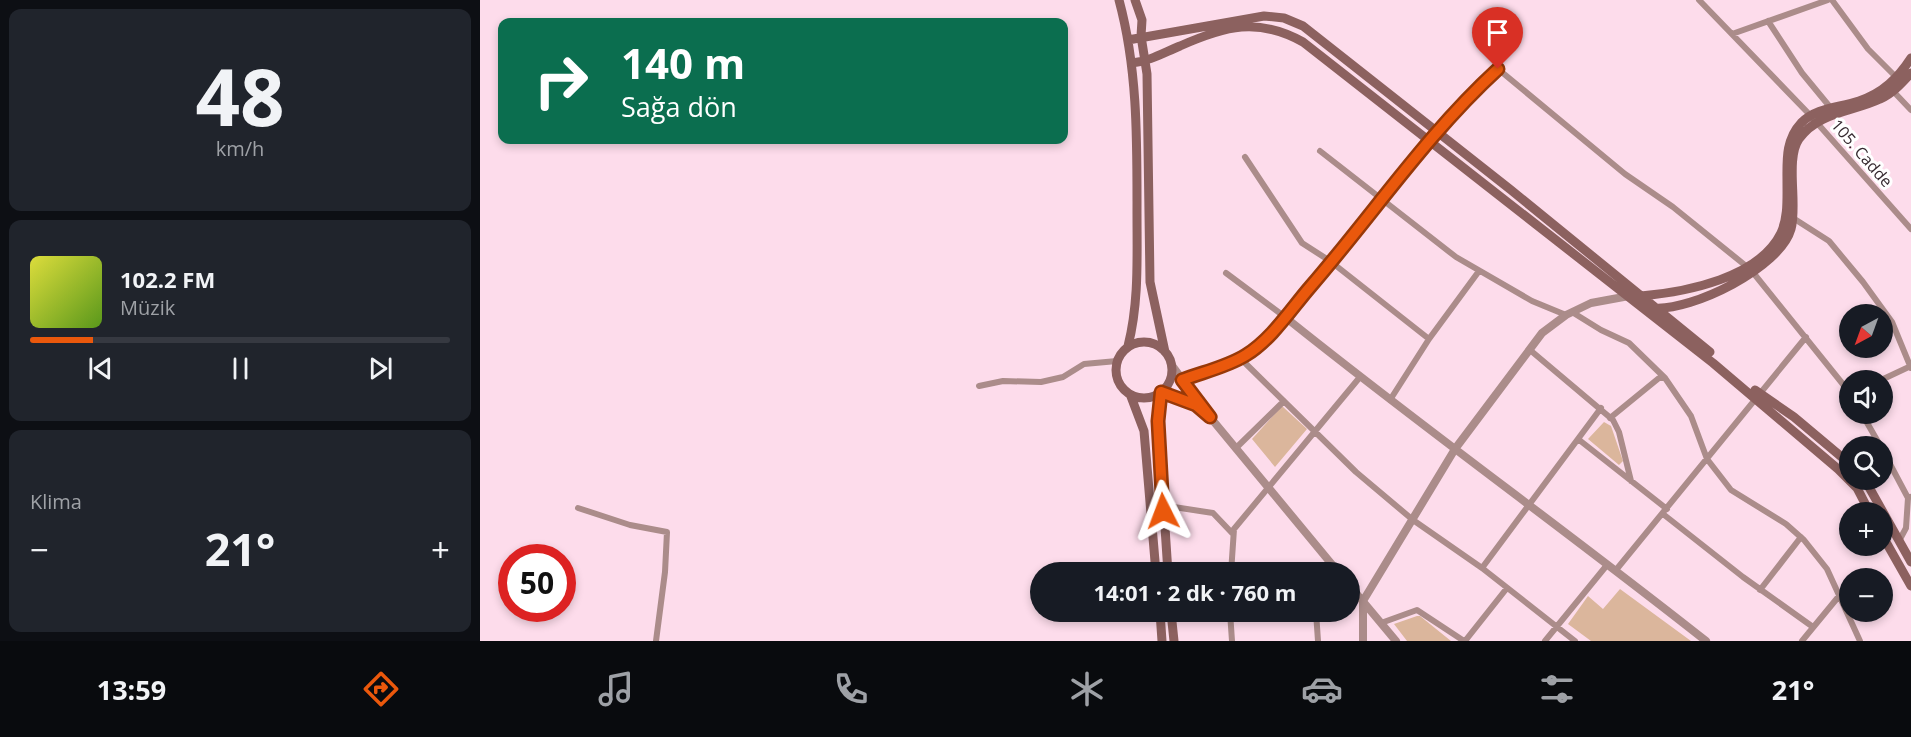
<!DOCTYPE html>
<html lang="tr">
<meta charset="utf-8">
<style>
:root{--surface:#171b24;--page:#20242c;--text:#f1f3f6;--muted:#9ea1a6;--line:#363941;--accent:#ea580c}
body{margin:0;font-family:"Open Sans",sans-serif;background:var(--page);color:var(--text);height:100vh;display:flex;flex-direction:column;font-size:22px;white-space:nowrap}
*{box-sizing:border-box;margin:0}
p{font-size:20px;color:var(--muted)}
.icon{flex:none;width:33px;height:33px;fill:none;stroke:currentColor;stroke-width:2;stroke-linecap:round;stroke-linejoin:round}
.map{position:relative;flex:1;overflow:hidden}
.drawer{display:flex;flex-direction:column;gap:9px;padding:9px;background:#0d0f14;width:480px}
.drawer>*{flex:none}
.guide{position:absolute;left:18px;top:18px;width:570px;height:126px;border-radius:12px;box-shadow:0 3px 9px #0003;background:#0b6e4f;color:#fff;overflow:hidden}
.needle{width:39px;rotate:221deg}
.buttons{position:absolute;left:1359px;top:304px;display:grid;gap:12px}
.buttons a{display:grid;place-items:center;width:54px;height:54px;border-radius:50%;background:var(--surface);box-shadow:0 3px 9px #0003;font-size:30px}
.speed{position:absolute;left:18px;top:544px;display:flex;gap:12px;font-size:30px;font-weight:700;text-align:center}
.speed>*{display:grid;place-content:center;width:78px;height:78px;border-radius:50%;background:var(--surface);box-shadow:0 3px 9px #0003;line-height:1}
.speed .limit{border:9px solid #d22;background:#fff;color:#111}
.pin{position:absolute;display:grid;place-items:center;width:51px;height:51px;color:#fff;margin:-62px -26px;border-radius:50% 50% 50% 0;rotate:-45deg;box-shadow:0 0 6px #0007}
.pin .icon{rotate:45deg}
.me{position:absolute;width:66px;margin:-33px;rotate:357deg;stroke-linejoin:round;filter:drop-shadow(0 0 4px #0008)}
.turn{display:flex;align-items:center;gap:21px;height:126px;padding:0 24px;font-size:27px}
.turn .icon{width:78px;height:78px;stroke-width:2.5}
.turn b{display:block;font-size:42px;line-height:51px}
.big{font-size:45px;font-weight:700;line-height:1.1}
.drawer .widget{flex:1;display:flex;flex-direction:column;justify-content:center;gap:9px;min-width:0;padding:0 21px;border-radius:12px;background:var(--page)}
.drawer .dial{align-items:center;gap:0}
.dial b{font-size:78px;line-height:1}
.song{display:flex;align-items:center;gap:18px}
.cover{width:72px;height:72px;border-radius:9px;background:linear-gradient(135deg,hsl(60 70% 55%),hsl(90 70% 35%))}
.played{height:6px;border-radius:3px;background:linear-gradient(90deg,var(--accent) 15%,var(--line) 15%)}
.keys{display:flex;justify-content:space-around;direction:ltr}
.heat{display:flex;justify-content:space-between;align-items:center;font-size:33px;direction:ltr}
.trip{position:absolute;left:550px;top:562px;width:330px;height:60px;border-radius:30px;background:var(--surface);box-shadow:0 3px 9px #0003;font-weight:700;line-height:60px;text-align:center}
.menu{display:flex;height:96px;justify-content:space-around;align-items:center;background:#090b0e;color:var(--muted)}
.menu .icon{width:42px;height:42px}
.menu .active{color:var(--accent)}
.menu b{font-size:27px;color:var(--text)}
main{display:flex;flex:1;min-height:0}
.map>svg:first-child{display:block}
.green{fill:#dbb69c}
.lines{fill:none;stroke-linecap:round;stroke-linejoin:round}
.minor{stroke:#ab8c8a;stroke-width:6}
.tertiary{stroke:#ab8c8a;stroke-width:8}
.secondary{stroke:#8c615f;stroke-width:9}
.route-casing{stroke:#983908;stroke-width:15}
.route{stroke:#ea580c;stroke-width:10}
.labels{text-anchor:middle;stroke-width:6;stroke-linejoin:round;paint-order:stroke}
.street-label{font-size:16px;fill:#35292f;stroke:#fff}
</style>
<main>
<section class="drawer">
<div class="widget dial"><b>48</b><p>km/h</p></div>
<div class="widget">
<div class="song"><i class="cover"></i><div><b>102.2 FM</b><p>Müzik</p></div></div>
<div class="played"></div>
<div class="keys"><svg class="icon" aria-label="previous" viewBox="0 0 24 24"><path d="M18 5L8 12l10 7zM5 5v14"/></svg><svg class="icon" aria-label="pause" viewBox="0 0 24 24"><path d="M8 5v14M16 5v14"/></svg><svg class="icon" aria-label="next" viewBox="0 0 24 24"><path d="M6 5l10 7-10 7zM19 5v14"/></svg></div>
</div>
<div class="widget"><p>Klima</p>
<div class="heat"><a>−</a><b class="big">21°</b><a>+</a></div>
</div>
</section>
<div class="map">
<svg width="1431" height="641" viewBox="0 0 1431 641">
<rect width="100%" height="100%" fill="#fddceb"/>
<path class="green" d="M 802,406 L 827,429 L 795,467 L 772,439 Z
M 1124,422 L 1131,426 L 1143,461 L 1139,465 L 1108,439 Z
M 1140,589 L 1211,641 L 1111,641 L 1088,624 L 1108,596 L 1123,609 Z
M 937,616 L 940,616 L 971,641 L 927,641 L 914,624 Z"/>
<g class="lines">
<path class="minor" d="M 1219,0 L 1330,115 L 1431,229
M 1352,0 L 1388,49 L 1417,78
M 1288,21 L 1322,73 L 1350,107
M 1252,34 L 1348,0
M 1413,91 L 1431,110
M 957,131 L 982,102 L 1018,69 L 1145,174 L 1193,207 L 1271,270 L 1370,393
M 840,151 L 976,257 L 1052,301 L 1086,315
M 765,157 L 822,243 L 850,261 L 949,339
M 1313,218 L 1349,241 L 1383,282 L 1412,322 L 1431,368
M 746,273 L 805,317
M 1092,312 L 1121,330 L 1149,343 L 1185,378
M 1050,350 L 1133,420 L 1139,432 L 1151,481
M 760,358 L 876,472 L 933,520 L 1002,568 L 1095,641
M 1399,381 L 1431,366
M 499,386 L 523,381 L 561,382 L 583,377 L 604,364 L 637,361
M 910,400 L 949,339 L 999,271
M 1382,414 L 1401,447
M 1130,418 L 1179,378 L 1185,378 L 1211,416 L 1227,459 L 1251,490 L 1306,524 L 1324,540 L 1347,569 L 1380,641
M 1098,439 L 1187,509
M 756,448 L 804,401
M 1402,449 L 1428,498
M 98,508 L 150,525 L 187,532 L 185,572 L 176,641
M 683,511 L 694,507 L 733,513 L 753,534
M 1183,514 L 1263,577 L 1333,627
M 1419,541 L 1426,528 L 1428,498 L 1430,497
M 1002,568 L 1121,408
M 1136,570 L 1326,337
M 751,573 L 754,529 L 880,377
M 1280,590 L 1321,537
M 750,612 L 752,641
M 836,612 L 838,641
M 750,616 L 822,612
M 901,623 L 937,610 L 984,641
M 985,641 L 1027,588
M 1065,641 L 1127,565
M 1322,641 L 1359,596"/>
<path class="tertiary" d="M 805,317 C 943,428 1087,531 1226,641
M 691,364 L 730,417 L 859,573
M 702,380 L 767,355 L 788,337 L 866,245 L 957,131
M 681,392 L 706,401 L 722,411
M 870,586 L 916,641
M 883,641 L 883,601 L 975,449 L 1062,333 L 1086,315 L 1111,303 L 1149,296"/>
<path class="secondary" d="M 639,0 C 658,70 657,142 657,214 C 657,259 659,303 648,346
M 655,0 L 662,20 L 661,36 L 667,74 L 670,282 L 685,352
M 648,40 L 784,16 L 804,18 L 823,26 L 1031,190 L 1230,352
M 652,63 C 670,61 683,53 700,46 C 745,26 778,17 823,42 L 1233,363 L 1358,469 L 1377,488 L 1390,513
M 1161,296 C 1206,292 1279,278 1301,233 C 1308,218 1307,200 1307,183 C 1307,162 1305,140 1321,123 C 1337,107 1359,108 1379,101 C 1403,93 1418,78 1431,58
M 1174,308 C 1212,311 1300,268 1311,229 C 1318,205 1305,159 1319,139 C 1338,112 1373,112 1400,99 C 1412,94 1422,83 1431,73
M636 370a28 28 0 1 1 56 0a28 28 0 1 1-56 0Z
M 1275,390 L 1314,417 L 1370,464
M 681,392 L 678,421 L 688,573
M 650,394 L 664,431 L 676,573
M 1385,480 L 1431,562
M 1402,535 L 1431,586
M 680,612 L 682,641
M 691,612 L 694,641"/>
</g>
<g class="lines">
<defs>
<path id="route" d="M 683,511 L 678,421 L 681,392 L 716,405 L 730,417 L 702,380 C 723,372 747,367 766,355 C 792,339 811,309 831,286 C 894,213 947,134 1018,69"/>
</defs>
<use href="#route" class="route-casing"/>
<use href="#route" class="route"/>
</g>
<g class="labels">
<g class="street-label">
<text transform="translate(1382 153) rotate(49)" y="6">105. Cadde</text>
</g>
</g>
</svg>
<div class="buttons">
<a><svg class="needle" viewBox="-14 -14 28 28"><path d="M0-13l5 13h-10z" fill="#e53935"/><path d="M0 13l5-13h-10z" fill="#9ea1a6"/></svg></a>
<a><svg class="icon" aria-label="sound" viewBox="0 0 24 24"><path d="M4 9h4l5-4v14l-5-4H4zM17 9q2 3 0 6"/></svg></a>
<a><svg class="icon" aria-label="search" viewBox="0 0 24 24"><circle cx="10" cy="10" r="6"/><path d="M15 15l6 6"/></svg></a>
<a>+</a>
<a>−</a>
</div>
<div class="speed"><div class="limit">50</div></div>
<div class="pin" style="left:1018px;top:69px;background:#d93025"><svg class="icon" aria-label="arrive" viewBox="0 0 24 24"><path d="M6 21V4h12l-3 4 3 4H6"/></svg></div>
<svg class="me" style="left:683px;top:511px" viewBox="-20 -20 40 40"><path d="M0-17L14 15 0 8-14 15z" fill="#ea580c" stroke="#fff" stroke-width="4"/></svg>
<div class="trip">14:01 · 2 dk · 760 m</div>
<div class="guide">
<div class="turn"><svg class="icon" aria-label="right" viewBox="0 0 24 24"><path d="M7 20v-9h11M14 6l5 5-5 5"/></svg><div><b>140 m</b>Sağa dön</div></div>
</div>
</div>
</main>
<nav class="menu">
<b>13:59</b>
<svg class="icon active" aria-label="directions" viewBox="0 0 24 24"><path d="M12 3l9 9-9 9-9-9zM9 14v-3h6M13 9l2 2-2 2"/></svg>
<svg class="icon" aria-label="music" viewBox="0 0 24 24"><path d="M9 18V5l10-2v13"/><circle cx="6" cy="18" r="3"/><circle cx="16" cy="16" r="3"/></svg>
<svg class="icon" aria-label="phone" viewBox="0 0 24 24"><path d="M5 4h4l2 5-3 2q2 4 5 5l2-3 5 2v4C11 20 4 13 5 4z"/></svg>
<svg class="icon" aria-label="climate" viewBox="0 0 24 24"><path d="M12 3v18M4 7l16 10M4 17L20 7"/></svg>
<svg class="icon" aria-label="car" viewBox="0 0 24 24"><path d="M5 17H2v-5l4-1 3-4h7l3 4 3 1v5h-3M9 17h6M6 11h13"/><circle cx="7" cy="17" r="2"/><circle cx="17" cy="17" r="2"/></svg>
<svg class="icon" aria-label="filters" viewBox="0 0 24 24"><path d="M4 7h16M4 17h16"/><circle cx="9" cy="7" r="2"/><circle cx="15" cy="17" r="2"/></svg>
<b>21°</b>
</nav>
